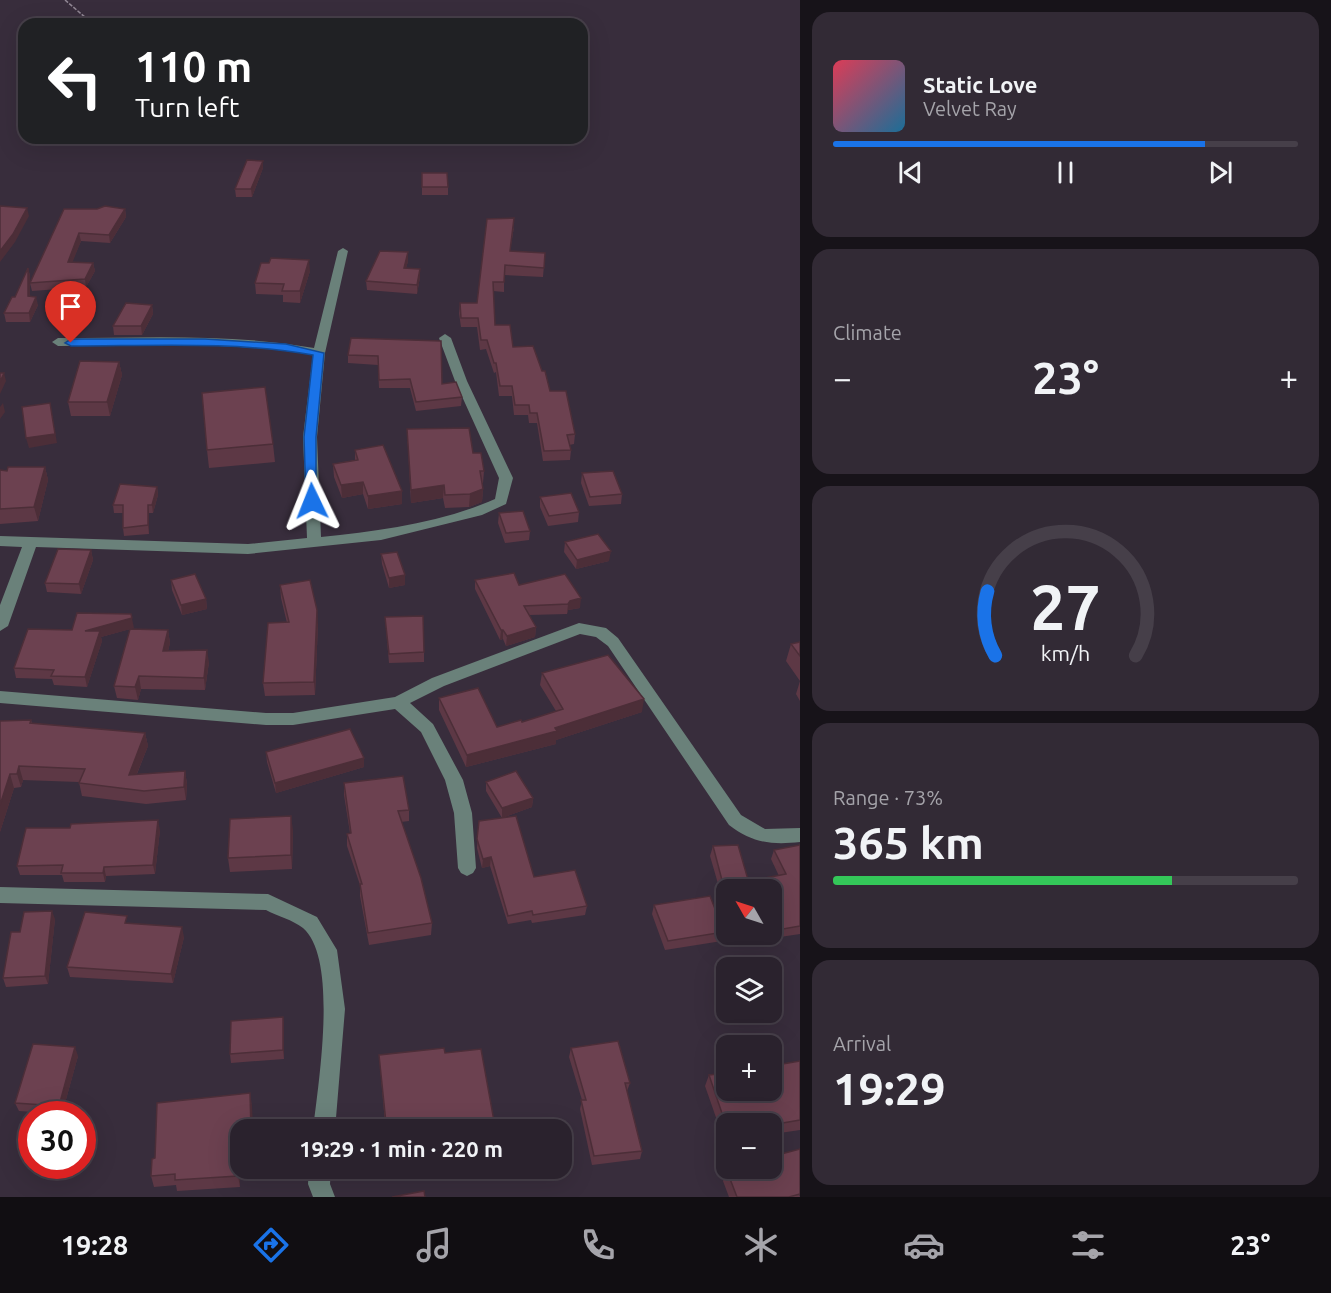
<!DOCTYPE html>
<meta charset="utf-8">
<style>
:root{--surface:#2a222d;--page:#322a35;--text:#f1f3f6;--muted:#a5a4aa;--line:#463f49;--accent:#1a73e8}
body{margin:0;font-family:Ubuntu,sans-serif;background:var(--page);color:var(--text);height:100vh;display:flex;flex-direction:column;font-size:22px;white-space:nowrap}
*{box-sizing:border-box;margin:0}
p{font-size:20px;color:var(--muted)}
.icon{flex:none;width:33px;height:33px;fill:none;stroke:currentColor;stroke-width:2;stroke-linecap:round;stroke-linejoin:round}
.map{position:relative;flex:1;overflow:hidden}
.details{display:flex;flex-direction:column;gap:12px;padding:12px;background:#171319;width:531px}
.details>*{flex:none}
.top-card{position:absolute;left:18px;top:18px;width:570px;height:126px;border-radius:18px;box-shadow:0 6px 24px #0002,0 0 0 2px var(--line);background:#202124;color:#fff;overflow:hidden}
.needle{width:39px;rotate:309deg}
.tools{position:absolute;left:716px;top:879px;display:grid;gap:12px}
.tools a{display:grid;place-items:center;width:66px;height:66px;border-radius:12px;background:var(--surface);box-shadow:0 6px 24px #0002,0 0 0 2px var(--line);font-size:30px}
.speed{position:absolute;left:18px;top:1101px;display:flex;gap:12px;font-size:30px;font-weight:700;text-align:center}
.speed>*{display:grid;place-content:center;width:78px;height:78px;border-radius:50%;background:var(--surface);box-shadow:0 6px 24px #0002,0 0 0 2px var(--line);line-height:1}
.speed .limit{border:9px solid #d22;background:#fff;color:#111}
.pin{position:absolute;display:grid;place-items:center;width:51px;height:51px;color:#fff;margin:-62px -26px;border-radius:50% 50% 50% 0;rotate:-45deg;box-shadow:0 0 6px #0007}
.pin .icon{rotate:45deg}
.me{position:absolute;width:66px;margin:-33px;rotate:358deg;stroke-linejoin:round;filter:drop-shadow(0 0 4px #0008)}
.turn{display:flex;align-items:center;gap:21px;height:126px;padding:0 18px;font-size:27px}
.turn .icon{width:78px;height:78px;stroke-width:2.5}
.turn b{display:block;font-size:42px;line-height:51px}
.big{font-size:45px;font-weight:700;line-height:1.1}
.details .widget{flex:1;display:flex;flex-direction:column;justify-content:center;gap:9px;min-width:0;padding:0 21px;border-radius:18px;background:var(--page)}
.details .dial{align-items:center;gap:0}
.dial svg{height:156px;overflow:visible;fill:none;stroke:var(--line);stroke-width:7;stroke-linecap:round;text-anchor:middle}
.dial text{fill:var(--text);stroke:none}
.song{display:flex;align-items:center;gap:18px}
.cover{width:72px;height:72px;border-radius:9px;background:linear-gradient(135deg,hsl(350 70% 55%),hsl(200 70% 35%))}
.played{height:6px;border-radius:3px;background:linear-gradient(90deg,var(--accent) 80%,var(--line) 80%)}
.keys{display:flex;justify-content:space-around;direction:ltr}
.heat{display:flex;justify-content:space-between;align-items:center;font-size:33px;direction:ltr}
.charge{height:9px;border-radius:4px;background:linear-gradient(90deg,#34c759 73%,var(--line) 0)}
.trip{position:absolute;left:230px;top:1119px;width:342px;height:60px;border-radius:18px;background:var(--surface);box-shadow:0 6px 24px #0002,0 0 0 2px var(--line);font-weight:700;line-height:60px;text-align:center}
.dock{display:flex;height:96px;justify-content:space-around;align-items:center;background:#110e12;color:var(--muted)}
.dock .icon{width:42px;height:42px}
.dock .current{color:var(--accent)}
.dock b{font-size:27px;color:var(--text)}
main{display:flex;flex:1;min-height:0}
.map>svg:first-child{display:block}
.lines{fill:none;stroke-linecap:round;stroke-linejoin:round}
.path{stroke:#918794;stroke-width:1.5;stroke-dasharray:4 1.5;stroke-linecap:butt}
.minor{fill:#6a817a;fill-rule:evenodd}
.wall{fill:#5d3845}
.shaded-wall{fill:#4c2e38}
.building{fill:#6c4150;stroke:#4c2e38;stroke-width:1.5}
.route{fill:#1a73e8;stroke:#114b97;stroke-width:1.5}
</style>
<main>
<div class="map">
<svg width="800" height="1197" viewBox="0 0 800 1197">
<rect width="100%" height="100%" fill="#382d3c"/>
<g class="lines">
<path class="path" d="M 65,0 L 93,24"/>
<path class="minor" d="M 343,248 L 348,251 L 325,353 L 317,437 L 321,537 C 379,531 441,523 495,499 L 499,478 L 455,381 L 439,338 L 445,334 L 451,338 L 467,381 L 513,478 L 506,504 L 482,515 L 381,540 L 248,554 L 36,547 L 8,626 L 0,631 L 0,605 L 22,547 L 0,546 L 0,536 L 248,544 L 307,538 L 303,437 L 313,355 C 229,340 142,346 58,346 L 52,342 L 58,338 C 143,338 230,333 314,348 L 338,251 Z
M 579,623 L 606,628 L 618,638 L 741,815 L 765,829 L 800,828 L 800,842 C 772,845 752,843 729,825 L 608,646 L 596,637 L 580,634 L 444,686 L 410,703 L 433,724 L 463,780 L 472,813 L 476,868 L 473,873 L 467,876 L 461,873 L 458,868 L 454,813 L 445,780 L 421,732 L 395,709 L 293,725 L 266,725 L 0,703 L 0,691 L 266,713 L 293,713 L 395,697 L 432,678 Z
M 0,887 L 268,894 L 317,917 L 337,950 L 345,1009 L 335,1130 L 313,1130 C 318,1085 339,959 303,928 C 293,920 277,916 266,910 L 0,903 Z
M 309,1168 L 331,1168 L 330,1184 L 335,1197 L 313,1197 L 308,1184 Z"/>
</g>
<path class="wall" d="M 263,161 L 263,168 L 252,197 L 236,197 L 235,189 Z
M 422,173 L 448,187 L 448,195 L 422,195 Z
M 97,209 L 125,209 L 126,217 L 110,243 L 81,241 L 72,262 L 93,263 L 95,271 L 86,287 L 32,291 L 30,283 Z
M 514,227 L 510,251 L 545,253 L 543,277 L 504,275 L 504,292 L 493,291 L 495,325 L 550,391 L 575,434 L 574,444 L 569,445 L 571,450 L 570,460 L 543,461 L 537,423 L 529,423 L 528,415 L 514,415 L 512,396 L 499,396 L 496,372 L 494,373 L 486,349 L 480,350 L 477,327 L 461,327 L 459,313 L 460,303 L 477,303 Z
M 408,252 L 408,261 L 406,268 L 420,277 L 417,294 L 367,290 L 366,281 Z
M 28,268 L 30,276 L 30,296 L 38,305 L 30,322 L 6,322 L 4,313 L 15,297 Z
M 310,271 L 300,303 L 283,302 L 283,295 L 256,294 L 255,283 Z
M 152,305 L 153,314 L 142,335 L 114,335 L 113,326 Z
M 351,338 L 442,384 L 462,397 L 461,406 L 416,411 L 410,388 L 379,388 L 378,365 L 348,363 L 348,355 Z
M 119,362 L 122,375 L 110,416 L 71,416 L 68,402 Z
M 407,429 L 473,453 L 484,471 L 483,483 L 482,483 L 483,489 L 482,502 L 469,507 L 445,508 L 443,498 L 411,503 Z
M 273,444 L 275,462 L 209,468 L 207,450 Z
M 355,450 L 402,491 L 402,504 L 368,509 L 363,494 L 342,498 L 334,477 L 333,464 L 355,460 Z
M 45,467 L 48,480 L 38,521 L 0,524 L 0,470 L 7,471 Z
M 582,473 L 622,494 L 621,504 L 589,506 L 581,483 Z
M 157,487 L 158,495 L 153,513 L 149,513 L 149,534 L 124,536 L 123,528 L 123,513 L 114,513 L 113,505 Z
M 540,497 L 579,512 L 578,522 L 548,526 L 540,507 Z
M 499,513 L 530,531 L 529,540 L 505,543 L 498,523 Z
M 565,542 L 609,561 L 576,569 L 564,552 Z
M 91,550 L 93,560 L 81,594 L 47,592 L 45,583 Z
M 381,554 L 405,575 L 405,585 L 389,588 L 382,564 Z
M 171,580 L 206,599 L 207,609 L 182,615 L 172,590 Z
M 475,580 L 519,585 L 580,608 L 568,610 L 567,614 L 529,615 L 536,627 L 535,637 L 506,646 L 503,639 L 500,640 L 475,589 Z
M 280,585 L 318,624 L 315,695 L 265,696 L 263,683 L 287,623 L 281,598 Z
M 385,617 L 424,652 L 424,662 L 389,663 Z
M 134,628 L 130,629 L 168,630 L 170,643 L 168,651 L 209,662 L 205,690 L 141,689 L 138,700 L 117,698 L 114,686 L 130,629 L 101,637 L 102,641 L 87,687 L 54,685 L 52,679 L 16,678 L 14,668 L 72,630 Z
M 800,642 L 800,701 L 796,694 L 800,681 L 786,661 L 791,644 Z
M 542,673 L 642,712 L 556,740 L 556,744 L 466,767 L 439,710 L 439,698 L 497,727 L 522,722 L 556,711 L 540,685 Z
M 31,720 L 32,723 L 145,733 L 148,746 L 137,774 L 185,771 L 187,784 L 186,800 L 146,804 L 82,796 L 79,782 L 23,780 L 21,787 L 14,788 L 0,832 L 0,721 Z
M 266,752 L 364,758 L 364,767 L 276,793 L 267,762 Z
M 486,782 L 533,798 L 532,807 L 502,818 L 486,791 Z
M 344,783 L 409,810 L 409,821 L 401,822 L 432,923 L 431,935 L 369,945 L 360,896 L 360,885 L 347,846 L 347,834 L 350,833 L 344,795 Z
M 479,821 L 534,877 L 587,906 L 585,915 L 532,923 L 531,920 L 508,924 L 490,866 L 482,868 L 477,848 Z
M 160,830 L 155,874 L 106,876 L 105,882 L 64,882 L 62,875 L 20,875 L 17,866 Z
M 293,830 L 292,869 L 230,872 L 228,858 Z
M 800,845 L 800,934 L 780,937 L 771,917 L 771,890 L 759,890 L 758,887 L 760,879 L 779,876 L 771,859 L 774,850 Z
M 713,846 L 749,883 L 747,890 L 726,890 L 726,894 L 721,894 L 710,856 Z
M 654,905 L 724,932 L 722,941 L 665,950 L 652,914 Z
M 55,919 L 48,984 L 6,987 L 3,978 L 20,932 Z
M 128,923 L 184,937 L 173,983 L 70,977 L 67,967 Z
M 283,1017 L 284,1026 L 284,1059 L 231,1063 L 230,1054 Z
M 571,1048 L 630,1083 L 627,1091 L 642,1151 L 640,1159 L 592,1165 L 580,1109 L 582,1100 L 569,1057 Z
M 445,1053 L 494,1121 L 385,1123 L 379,1055 Z
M 78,1056 L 62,1114 L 19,1111 L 15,1103 Z
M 800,1061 L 800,1130 L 773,1134 L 800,1197 L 729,1197 L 723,1181 L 727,1171 L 728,1171 L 727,1168 L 771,1168 L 771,1124 L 726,1124 L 726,1146 L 705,1086 L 709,1075 Z
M 252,1105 L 240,1130 L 240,1187 L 177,1191 L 176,1185 L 154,1187 L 151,1176 L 155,1158 Z
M 345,1168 L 484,1168 L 367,1181 L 367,1169 L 345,1170 Z"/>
<path class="shaded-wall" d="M 263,161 L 263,168 L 252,197 L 251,189 Z
M 27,208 L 29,216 L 15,242 L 0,262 L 0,251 Z
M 125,209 L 126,217 L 110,243 L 109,235 Z
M 79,233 L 81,241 L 69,271 L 68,262 Z
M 408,252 L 408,261 L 404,276 L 404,268 Z
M 309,260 L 310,271 L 300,303 L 300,291 Z
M 93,263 L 95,271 L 86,287 L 85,279 Z
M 28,268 L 30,276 L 30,305 L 28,296 Z
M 420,269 L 420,277 L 417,294 L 417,285 Z
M 36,297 L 38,305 L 30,322 L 29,313 Z
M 152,305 L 153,314 L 142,335 L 141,326 Z
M 119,362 L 122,375 L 110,416 L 107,402 Z
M 4,373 L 6,381 L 0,394 L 0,382 Z
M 3,403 L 5,412 L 0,419 L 0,407 Z
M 50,403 L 57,443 L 29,448 L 26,438 Z
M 45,467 L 48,480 L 38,521 L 34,507 Z
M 363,482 L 363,494 L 342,498 L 341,485 Z
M 444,485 L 443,498 L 411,503 L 411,490 Z
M 157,487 L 158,495 L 153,513 L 152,505 Z
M 483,489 L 482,502 L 469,507 L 470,494 Z
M 402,491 L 402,504 L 368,509 L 368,496 Z
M 148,505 L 149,513 L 149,534 L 148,525 Z
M 91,550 L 93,560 L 81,594 L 79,584 Z
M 611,551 L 609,561 L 576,569 L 577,560 Z
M 405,575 L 405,585 L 389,588 L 389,578 Z
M 581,598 L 580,608 L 568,610 L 567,614 L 568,604 L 570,601 Z
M 206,599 L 207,609 L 182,615 L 181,605 Z
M 317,610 L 318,624 L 315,695 L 314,682 Z
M 131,614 L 134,628 L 101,637 L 102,641 L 87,687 L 85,677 L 85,631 Z
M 536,627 L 535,637 L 506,646 L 507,636 Z
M 168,630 L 170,643 L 165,663 L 163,651 Z
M 501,630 L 503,630 L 503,639 L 500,640 Z
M 207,650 L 209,662 L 205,690 L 204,678 Z
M 139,676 L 141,689 L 138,700 L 135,687 Z
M 644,699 L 642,712 L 556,740 L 556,744 L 466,767 L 467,755 Z
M 145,733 L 148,746 L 131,788 L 129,775 Z
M 364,758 L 364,767 L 276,793 L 275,783 Z
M 19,766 L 23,780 L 21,787 L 17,774 Z
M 185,771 L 187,784 L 186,800 L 184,787 Z
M 10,774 L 14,788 L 0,832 L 0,805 Z
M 533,798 L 532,807 L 502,818 L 502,808 Z
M 291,816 L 293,830 L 292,869 L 291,855 Z
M 158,820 L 160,830 L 155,874 L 153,865 Z
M 491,857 L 490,866 L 482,868 L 483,859 Z
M 104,867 L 106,876 L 105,882 L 103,873 Z
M 52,911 L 55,919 L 48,984 L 45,976 Z
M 182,927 L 184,937 L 173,983 L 171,974 Z
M 283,1017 L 284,1026 L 284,1059 L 283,1050 Z
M 75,1047 L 78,1056 L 62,1114 L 59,1106 Z
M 250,1093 L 252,1105 L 253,1130 L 251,1130 Z
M 239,1138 L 240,1144 L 240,1187 L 238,1176 Z"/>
<path class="building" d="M 247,160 L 263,161 L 251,189 L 235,189 Z
M 422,173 L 447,173 L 448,187 L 422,187 Z
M 0,206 L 27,208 L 13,234 L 0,251 Z
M 105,206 L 125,209 L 109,235 L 79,233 L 68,262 L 93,263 L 85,279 L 30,283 L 64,209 L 97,209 Z
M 514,218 L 510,251 L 545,253 L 544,268 L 505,265 L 504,282 L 493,282 L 495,325 L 510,325 L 513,347 L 533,346 L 542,371 L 545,371 L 550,391 L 566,391 L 575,434 L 567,435 L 571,450 L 544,451 L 537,413 L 530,413 L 529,405 L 515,405 L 512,386 L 500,386 L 496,363 L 494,363 L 487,340 L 481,340 L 478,318 L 461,318 L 460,303 L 477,303 L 487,219 Z
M 380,251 L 408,252 L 404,268 L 420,269 L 417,285 L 366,281 Z
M 271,258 L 309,260 L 300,291 L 282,291 L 284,284 L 255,283 L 261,263 L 269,263 Z
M 28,268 L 28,296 L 36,297 L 29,313 L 4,313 L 12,297 L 15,297 Z
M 126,303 L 152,305 L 141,326 L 113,326 Z
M 351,338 L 441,341 L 442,384 L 456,382 L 462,397 L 416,402 L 410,379 L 379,380 L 378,356 L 348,355 Z
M 80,361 L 119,362 L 107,402 L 68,402 Z
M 0,373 L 4,373 L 0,382 Z
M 265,387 L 273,444 L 207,450 L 202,393 Z
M 50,403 L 55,434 L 26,438 L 22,407 Z
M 469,428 L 473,453 L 481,453 L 484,471 L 480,471 L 483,489 L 470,494 L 445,495 L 444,485 L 411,490 L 407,429 Z
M 383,445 L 402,491 L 368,496 L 363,482 L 341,485 L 333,464 L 358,460 L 355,450 Z
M 8,467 L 45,467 L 34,507 L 0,509 L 0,470 L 7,471 Z
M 613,471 L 622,494 L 590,497 L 582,473 Z
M 120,484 L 157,487 L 152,505 L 148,505 L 148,525 L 123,528 L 123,505 L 113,505 Z
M 571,493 L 579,512 L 549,516 L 540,497 Z
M 523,511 L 530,531 L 506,533 L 499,513 Z
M 598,534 L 611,551 L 577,560 L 565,542 Z
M 58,549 L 91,550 L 79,584 L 45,583 Z
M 397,552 L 405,575 L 389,578 L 381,554 Z
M 514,573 L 519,585 L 565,574 L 581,598 L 570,601 L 568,604 L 524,606 L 536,627 L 507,636 L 503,630 L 501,630 L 475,580 Z
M 195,574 L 206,599 L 181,605 L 171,580 Z
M 310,580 L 317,610 L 314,682 L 263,683 L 268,623 L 289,622 L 280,585 Z
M 77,613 L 131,614 L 132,618 L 85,631 L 100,631 L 85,677 L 51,676 L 54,670 L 14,668 L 28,629 L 72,630 Z
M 423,616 L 424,652 L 389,654 L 385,617 Z
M 130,629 L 168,630 L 163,651 L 207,650 L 204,678 L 139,676 L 135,687 L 114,686 Z
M 800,642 L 800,656 L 791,644 Z
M 608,655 L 644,699 L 555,728 L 557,731 L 467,755 L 439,698 L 478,688 L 497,727 L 521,720 L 522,722 L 563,709 L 542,673 Z
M 31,720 L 30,723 L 145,733 L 129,775 L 185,771 L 184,787 L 144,791 L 79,783 L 85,769 L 19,766 L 17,774 L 10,774 L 0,805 L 0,721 Z
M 350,729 L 364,758 L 275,783 L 266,752 Z
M 516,771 L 533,798 L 502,808 L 486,782 Z
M 403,776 L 409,810 L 398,811 L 421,878 L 432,923 L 368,933 L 360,884 L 362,884 L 347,834 L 351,833 L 344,783 Z
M 291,816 L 291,855 L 228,858 L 230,819 Z
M 516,816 L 534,877 L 575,870 L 587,906 L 533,915 L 532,911 L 508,916 L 491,857 L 483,859 L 477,839 L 479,821 Z
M 158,820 L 153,865 L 104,867 L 103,873 L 61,873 L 63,865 L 17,866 L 26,828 L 70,828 L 71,824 Z
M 738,845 L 749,883 L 723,884 L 713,846 Z
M 800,845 L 800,926 L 783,929 L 771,902 L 771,890 L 765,890 L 760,879 L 786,874 L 774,850 Z
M 710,896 L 724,932 L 668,941 L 654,905 Z
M 52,911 L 45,976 L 3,978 L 11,932 L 20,932 L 24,912 Z
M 85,912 L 127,916 L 125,923 L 182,927 L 171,974 L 67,967 Z
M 283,1017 L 283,1050 L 230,1054 L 231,1021 Z
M 618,1041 L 630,1083 L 625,1083 L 642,1151 L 594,1156 L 581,1100 L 586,1100 L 571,1048 Z
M 33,1044 L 75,1047 L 59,1106 L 15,1103 Z
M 444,1048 L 445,1053 L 481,1049 L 494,1121 L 497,1120 L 499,1130 L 364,1130 L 364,1125 L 386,1123 L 379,1055 Z
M 800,1061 L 800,1120 L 771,1125 L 771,1124 L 726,1124 L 726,1125 L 709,1075 L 726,1073 L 726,1090 L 771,1090 L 771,1066 Z
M 250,1093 L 251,1130 L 240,1130 L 238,1176 L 175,1180 L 175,1174 L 151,1176 L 152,1159 L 155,1158 L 157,1103 Z
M 771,1129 L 781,1154 L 800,1149 L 800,1194 L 789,1197 L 737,1197 L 727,1171 L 735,1169 L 735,1168 L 771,1168 Z
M 367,1168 L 393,1168 L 367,1171 Z
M 424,1191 L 425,1197 L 392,1197 Z"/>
<path class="route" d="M 205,339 L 286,344 L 324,353 L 316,437 L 316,504 L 308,504 L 306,501 L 304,437 L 313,355 C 234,341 151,346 71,346 L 65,343 L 71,339 Z"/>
</svg>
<div class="tools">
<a><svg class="needle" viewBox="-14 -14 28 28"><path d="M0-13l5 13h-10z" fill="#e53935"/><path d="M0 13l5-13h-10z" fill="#a5a4aa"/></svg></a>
<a><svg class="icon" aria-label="layers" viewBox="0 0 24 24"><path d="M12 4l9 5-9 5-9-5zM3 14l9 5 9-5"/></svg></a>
<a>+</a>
<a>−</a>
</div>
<div class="speed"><div class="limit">30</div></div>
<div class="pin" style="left:71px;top:343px;background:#d93025"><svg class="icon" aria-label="arrive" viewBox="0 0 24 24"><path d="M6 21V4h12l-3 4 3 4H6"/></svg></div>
<svg class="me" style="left:312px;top:501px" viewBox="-20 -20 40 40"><path d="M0-17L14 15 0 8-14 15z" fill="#1a73e8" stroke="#fff" stroke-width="4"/></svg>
<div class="trip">19:29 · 1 min · 220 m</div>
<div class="top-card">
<div class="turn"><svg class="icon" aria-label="left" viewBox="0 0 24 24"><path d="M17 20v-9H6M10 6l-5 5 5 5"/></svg><div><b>110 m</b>Turn left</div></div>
</div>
</div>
<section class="details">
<div class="widget">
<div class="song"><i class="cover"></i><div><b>Static Love</b><p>Velvet Ray</p></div></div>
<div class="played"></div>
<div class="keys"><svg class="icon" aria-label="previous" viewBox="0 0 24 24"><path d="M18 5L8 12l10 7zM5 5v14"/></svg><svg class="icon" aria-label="pause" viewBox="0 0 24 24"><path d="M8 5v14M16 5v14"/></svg><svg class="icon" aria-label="next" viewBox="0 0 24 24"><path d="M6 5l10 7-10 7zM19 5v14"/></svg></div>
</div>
<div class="widget"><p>Climate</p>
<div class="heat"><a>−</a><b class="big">23°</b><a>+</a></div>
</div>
<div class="widget dial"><svg viewBox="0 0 100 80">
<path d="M14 69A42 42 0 1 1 86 69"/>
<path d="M14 69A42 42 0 0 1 10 36" stroke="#1a73e8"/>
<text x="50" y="56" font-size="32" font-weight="700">27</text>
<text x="50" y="72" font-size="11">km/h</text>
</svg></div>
<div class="widget"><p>Range · 73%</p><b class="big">365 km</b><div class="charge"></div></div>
<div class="widget"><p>Arrival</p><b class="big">19:29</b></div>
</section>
</main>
<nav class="dock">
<b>19:28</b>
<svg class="icon current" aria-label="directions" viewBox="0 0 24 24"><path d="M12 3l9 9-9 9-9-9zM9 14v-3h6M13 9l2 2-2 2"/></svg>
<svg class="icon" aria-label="music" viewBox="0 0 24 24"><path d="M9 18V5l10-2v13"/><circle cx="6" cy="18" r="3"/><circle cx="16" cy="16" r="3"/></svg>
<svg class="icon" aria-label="phone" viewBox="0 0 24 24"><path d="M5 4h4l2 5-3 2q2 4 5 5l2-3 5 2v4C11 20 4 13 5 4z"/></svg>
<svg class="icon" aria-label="climate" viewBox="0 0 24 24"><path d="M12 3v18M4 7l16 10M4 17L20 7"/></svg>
<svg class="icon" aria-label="car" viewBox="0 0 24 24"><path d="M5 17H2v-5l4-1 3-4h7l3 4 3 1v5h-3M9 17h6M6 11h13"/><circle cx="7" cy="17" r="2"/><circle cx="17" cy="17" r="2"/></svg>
<svg class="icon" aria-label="filters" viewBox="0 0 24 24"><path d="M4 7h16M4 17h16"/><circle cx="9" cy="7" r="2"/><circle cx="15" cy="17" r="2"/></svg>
<b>23°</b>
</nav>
